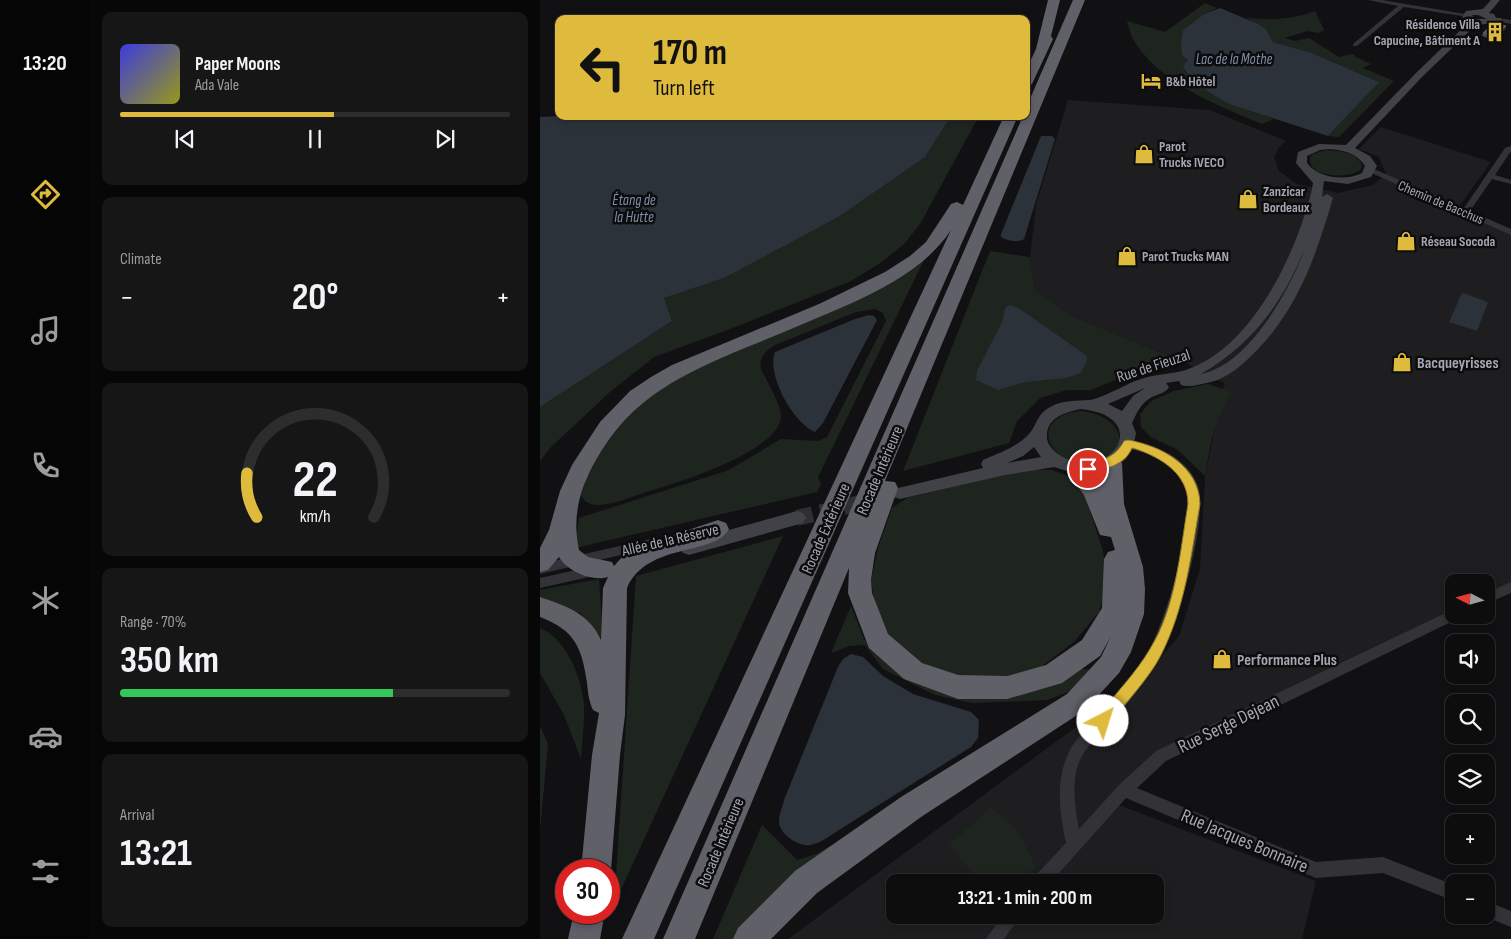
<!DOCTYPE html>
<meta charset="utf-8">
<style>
:root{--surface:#0d0d0e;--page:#161617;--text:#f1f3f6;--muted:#9a9c9e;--line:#2d2d2e;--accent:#dfbb3d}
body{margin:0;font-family:"Sofia Sans Condensed",sans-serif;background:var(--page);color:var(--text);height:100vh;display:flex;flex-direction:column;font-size:19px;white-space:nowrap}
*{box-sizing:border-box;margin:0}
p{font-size:16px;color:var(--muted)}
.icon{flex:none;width:28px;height:28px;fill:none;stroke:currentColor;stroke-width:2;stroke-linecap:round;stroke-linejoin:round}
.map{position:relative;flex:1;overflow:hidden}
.details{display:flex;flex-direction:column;gap:12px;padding:12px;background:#070708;width:450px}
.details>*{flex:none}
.hud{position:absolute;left:15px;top:15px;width:475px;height:105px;border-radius:10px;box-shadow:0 2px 8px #0003,0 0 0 1px var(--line);background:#dfbb3d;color:#111;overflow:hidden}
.needle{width:32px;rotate:276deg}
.buttons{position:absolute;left:905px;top:574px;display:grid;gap:10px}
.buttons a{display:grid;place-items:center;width:50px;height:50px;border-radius:10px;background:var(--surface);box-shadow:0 2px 8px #0003,0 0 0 1px var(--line);font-size:25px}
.speed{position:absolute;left:15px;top:859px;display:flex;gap:10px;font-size:25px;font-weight:700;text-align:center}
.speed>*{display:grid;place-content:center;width:65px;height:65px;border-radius:50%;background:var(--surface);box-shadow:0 2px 8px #0003,0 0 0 1px var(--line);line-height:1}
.speed .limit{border:8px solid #d22;background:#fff;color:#111}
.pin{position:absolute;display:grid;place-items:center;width:42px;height:42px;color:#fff;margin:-21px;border:2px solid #fff;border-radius:50%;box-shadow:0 1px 5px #0007}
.me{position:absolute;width:55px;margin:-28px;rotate:40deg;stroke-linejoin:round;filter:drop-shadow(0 0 4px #0008)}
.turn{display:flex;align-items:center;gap:18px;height:105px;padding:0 15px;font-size:22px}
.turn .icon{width:65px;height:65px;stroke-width:2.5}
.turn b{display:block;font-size:35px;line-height:42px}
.big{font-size:38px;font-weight:700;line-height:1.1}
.details .widget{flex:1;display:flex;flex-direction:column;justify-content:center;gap:8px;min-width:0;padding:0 18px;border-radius:10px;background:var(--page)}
.details .dial{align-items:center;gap:0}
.dial svg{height:130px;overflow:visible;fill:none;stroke:var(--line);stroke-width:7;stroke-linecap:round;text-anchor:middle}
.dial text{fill:var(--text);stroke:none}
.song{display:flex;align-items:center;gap:15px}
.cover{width:60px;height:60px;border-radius:8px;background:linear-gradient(135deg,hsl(240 70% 55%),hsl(60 70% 35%))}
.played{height:5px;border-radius:2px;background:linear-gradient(90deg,var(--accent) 55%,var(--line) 55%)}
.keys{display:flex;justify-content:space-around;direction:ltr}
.heat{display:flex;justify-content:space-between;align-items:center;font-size:28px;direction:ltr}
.charge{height:8px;border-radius:4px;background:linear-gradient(90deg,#34c759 70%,var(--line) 0)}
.trip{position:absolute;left:346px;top:874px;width:278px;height:50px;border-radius:10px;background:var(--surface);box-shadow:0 2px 8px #0003,0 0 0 1px var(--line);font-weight:700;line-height:50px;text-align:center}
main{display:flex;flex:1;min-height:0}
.tabs{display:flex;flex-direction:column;width:90px;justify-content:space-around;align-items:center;background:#050506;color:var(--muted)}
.tabs .icon{width:35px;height:35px}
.tabs .current{color:var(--accent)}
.tabs b{font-size:22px;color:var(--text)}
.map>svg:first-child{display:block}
.built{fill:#1e1d1f;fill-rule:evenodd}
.green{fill:#1e251f}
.water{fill:#2c323a}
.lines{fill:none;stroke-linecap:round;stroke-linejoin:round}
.secondary-tunnel{stroke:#2e2f33;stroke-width:16;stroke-dasharray:16 8;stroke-linecap:butt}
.street{fill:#333337;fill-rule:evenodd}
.secondary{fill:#414247;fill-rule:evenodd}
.highway{fill:#5f6068;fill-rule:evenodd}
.wall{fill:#48484d}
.shaded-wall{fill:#2e2e31}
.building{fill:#525258;stroke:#5f6066}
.route{fill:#dfbb3d;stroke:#917a28}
.labels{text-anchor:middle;stroke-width:5;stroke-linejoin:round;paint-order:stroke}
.far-poi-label{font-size:14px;font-weight:bold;fill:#a4a7b2;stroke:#0c0c0d;text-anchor:start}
.far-street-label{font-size:14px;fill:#a4a7b2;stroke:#0c0c0d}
.far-water-label{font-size:15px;font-style:italic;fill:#7e90aa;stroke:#0c0c0d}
.poi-label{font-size:16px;font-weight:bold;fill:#a4a7b2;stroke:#0c0c0d;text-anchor:start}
.street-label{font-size:16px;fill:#a4a7b2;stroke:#0c0c0d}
.near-street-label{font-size:19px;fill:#a4a7b2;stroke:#0c0c0d}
</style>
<main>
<nav class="tabs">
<b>13:20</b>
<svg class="icon current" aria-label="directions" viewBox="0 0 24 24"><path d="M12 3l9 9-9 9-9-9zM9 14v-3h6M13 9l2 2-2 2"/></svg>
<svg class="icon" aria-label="music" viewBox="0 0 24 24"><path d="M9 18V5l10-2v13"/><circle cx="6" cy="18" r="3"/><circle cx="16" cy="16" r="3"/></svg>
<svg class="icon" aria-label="phone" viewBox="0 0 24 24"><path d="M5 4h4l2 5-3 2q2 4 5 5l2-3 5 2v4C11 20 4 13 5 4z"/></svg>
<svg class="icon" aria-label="climate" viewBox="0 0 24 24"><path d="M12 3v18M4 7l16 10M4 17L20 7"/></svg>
<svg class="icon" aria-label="car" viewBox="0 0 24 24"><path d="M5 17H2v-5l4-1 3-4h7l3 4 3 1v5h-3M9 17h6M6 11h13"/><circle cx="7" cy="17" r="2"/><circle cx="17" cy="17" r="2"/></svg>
<svg class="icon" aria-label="filters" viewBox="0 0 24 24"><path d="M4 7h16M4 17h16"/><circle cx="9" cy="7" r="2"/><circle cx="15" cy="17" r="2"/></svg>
</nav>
<section class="details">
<div class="widget">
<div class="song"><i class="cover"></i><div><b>Paper Moons</b><p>Ada Vale</p></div></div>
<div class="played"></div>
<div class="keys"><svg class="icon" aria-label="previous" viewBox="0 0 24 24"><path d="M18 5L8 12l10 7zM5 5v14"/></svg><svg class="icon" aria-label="pause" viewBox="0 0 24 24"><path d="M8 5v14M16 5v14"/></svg><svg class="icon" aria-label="next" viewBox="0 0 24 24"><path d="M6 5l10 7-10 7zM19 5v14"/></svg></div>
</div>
<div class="widget"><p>Climate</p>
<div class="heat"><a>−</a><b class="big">20°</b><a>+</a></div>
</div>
<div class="widget dial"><svg viewBox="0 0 100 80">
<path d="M14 69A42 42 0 1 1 86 69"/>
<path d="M14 69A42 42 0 0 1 8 42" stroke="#dfbb3d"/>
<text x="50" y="56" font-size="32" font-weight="700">22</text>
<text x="50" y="72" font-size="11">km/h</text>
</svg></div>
<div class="widget"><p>Range · 70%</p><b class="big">350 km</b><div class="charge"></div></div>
<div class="widget"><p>Arrival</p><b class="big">13:21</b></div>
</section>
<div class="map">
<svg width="971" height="939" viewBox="0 0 971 939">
<rect width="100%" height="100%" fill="#111113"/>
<path class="built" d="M 528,100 L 670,110 L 746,141 L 739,147 L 734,157 L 739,171 L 757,184 L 798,193 L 833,185 L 846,174 L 839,157 L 819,149 L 841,127 L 951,162 L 918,208 L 971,232 L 971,587 L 946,599 L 946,582 L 914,582 L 914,614 L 621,756 L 574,803 L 776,881 L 762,939 L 248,939 L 604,677 L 639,636 L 660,569 L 665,476 L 684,383 L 642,361 L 531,316 L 495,290 L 490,257 L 496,205 ZM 355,882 L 615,882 L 615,915 L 355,915 Z"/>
<path class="green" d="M 665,3 L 677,8 L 664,14 L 643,30 L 649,60 L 644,70 C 669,98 700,108 734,119 L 722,124 C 679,106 618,83 593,39 C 590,34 589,27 587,21 L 625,32 Z
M 775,11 L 784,30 L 778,33 L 767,31 L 745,38 L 755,41 L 769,38 L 799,57 L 813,54 L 816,57 L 831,64 L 823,68 L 854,81 L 799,137 L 788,136 L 821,101 L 837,81 L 772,53 L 733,42 L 726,29 L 706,18 C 729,20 753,20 775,11 Z
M 411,116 L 439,116 L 380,224 L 364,244 L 342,262 L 311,281 L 190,329 L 114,357 L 71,391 L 11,447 L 0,461 L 0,407 L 132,321 L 124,298 L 184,278 L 385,157 Z
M 786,150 C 799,151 818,152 822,166 L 820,170 C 808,179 767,178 770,157 L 773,154 Z
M 450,251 L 490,257 L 495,290 L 531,316 L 642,361 L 597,371 L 551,390 L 527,390 L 500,398 L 477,421 L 469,443 L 363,471 Z
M 385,258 L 278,477 L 281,484 L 277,492 L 35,548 L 39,518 L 189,470 L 241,439 L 278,441 L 287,437 L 346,321 L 343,313 L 335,309 L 316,312 L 235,345 C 225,351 219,357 221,369 C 226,380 243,408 241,418 C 236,453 134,484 103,493 C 87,498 50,516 41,495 L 47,477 L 71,432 L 120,384 Z
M 668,384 L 692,392 C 673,423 671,441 665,476 L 638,450 L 611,437 L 601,427 L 600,414 L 611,401 L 634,391 Z
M 540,411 C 576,413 600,448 556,461 C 514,474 482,418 540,411 Z
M 485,469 L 512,470 L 528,476 L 544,492 L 563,551 L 567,583 L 559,612 L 534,642 L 498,669 L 457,678 L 415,675 L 378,662 L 351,639 L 336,611 L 331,581 L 338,548 L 352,508 L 367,498 Z
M 243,536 L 74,905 L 96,576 Z
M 59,579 L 63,641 L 40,613 L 0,600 L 0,590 Z
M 311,606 L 324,639 L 348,664 L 392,688 L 540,669 L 557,670 L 537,689 L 507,700 L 432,703 L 395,695 L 343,669 L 325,645 L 309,646 L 291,653 Z
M 0,628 C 25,638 39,672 43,697 C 46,715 42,741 41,759 L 24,715 L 0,673 Z
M 0,726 L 8,744 L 0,831 Z
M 451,807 L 479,832 L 496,867 L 482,882 L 442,882 L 409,845 Z
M 330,822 L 203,939 L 173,939 L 222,825 L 257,860 L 276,854 Z"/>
<path class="water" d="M 680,8 L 718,24 L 726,29 L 733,42 L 772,53 L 839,82 L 788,136 L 692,105 C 674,96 653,84 643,67 L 648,60 L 642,55 L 641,42 L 643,30 L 664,14 Z
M 19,116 L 411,116 L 385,157 L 298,217 L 184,278 L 124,298 L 132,321 L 0,407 L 0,117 Z
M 501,136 L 512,136 L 515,139 L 484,239 C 478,243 467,241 461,237 L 461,234 Z
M 923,293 L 948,302 L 937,331 L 909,322 L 921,295 Z
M 470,305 L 480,309 L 547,356 L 547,360 L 541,373 L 525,378 L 485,382 L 458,390 L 436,380 L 437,371 L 463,320 L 465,308 Z
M 329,315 L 334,316 L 337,320 L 283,423 L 275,432 C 253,423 226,374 235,352 L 315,319 Z
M 311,654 L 323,657 L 343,676 L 373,694 L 431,712 L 439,720 L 438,738 L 431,747 L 299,830 C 290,836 281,843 270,845 C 258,847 238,833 239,820 C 239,814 243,806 244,800 L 298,667 L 303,659 Z"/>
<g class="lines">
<path class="secondary-tunnel" d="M 257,518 L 333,500"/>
<path class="street" d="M 828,0 L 842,0 L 925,14 L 922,16 L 864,7 L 817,46 L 813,46 L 813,44 L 858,6 Z
M 958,18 L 971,20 L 971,24 L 956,21 L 956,19 Z
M 971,146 L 971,151 L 955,175 L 971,180 L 971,184 L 952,179 L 930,211 L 971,229 L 971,235 L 827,171 L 834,169 L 924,208 L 965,148 Z
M 588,440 C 615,445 648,457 658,486 C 669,522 635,635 614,667 C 601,686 588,704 573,721 C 561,734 546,745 539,762 C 531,782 535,808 539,829 L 579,785 L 616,751 L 914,609 L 914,615 L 920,615 L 919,618 L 626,761 L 597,788 L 776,862 L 843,857 L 914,885 L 914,901 L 843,873 L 776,878 L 586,798 L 511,882 L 493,882 L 495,876 L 526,843 C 520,814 515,782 528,754 C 536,736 552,724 564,710 C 578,694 592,677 604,659 C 623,631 662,509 642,479 C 629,458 606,453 584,447 L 583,444 Z
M 115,538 L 119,540 L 121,543 L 119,546 L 0,574 L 0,564 Z
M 54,566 L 58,567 L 60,571 L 58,575 L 0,588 L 0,578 Z
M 971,582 L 971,593 L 946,604 L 946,593 Z
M 946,901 L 971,911 L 971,927 L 941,915 L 946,915 Z
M 463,915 L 481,915 L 464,939 L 446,939 Z"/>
<path class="secondary" d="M 951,0 L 960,0 L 949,13 L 954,14 L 956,18 L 961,18 L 961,22 L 936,25 L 882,77 L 815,148 L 830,156 L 837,166 L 831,177 L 808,184 L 784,181 L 782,197 L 787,194 L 793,198 C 776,256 757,312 712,355 C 700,367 687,378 671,382 C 661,384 650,388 641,385 L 639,381 L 626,383 L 629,387 C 626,393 618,394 612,397 C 601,403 597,412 592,423 L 596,433 L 593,448 L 586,459 L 572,469 L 558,473 L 537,474 L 514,467 L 465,475 L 360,499 L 354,497 L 352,493 L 354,489 L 443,468 L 441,464 L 443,460 C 459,453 477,447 489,434 C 498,424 496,414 512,406 C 523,400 537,401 549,400 C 562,399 587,383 601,379 C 616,374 632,374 646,370 C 705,350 743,277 762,223 C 766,210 771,197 773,183 L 756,163 L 758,152 L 779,144 L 806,145 L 876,73 L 929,22 L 922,17 L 926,11 L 943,9 ZM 932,15 L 938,15 L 947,19 L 936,19 ZM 789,149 C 803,150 817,153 825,166 L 822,173 C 806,181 779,179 767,163 L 767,156 L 780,150 ZM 766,246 C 751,288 709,365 661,374 C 714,343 743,302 766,246 ZM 605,388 L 593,396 L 582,411 L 568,404 ZM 540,409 C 617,416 568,488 518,454 C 513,450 508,445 507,439 C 505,418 524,413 540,409 ZM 494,447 L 501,457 L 467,463 L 483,456 Z
M 257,511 L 263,513 L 266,518 L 263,523 L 149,555 L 143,553 L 140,548 L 143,543 L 149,541 Z"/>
<path class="highway" d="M 508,0 L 520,0 L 511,36 L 513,39 L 492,84 L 486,88 L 486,70 L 496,49 Z
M 533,0 L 545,0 L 345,481 L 355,482 L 358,488 L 335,553 L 331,580 L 332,593 L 348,634 L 382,663 L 418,675 L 467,676 L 506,665 L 542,640 L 562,608 L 564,559 L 568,552 L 575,550 L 571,537 L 560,535 L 544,495 L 525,468 L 528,463 C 545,457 552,474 561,486 L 560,463 L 564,458 L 571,455 L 578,458 L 582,463 L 584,504 L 603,567 L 605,589 L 604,614 L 591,652 L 579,673 L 545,710 L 381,817 L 277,893 L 231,939 L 193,939 L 198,928 L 255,871 L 361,797 L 527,694 L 561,657 L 571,636 L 560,656 L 522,683 L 467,699 L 418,699 L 364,679 L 329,648 L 308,593 L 309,568 L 155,939 L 123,939 L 483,116 L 486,116 L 486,108 Z
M 464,116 L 478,116 L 114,939 L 82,939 L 411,230 C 387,266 350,285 312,303 C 277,318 242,333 207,347 C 143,374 91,397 56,460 C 39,490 32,517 39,550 L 48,557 L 72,562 L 74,566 L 83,556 L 95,548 L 178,520 L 186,523 L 189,529 C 175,556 107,542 87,588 L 85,715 L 80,755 L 71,870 L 69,875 L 69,870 L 41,870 L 52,755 L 59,713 L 53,710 C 49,701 48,693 47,683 C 42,648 35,630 0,617 L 0,597 C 26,606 49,613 61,640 L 63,588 L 68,577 C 52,582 27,571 19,557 L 8,570 L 0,572 L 0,548 L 9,530 L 20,491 L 32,465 L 60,422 L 90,391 L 111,377 L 132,365 L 279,304 L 345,272 L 370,256 L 386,242 L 411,204 L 417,202 L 423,205 Z
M 34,912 L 65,912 L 60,939 L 28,939 Z"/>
</g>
<path class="wall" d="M 966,26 L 965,29 L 954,40 L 942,36 L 943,33 Z"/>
<path class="shaded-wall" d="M 966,26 L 965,29 L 954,40 L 955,36 Z"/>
<path class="building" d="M 954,23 L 966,26 L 955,36 L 943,33 Z"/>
<path class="route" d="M 588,440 C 622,446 659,466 660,504 C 651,556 645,608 621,655 C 610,677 584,705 568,725 L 563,727 L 558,725 L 556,721 L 558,716 C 575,694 596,673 610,649 C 636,607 640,552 648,504 C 648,474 622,458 596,449 L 592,448 C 584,466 565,469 548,473 L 544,472 L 542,469 L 544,466 C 562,460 575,458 584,441 Z"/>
<defs>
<symbol id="building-bare" viewBox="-9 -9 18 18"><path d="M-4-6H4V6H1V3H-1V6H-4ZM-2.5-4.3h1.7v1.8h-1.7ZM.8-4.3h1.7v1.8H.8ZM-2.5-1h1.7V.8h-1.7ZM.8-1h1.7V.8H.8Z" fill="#dfbb3d" stroke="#0c0c0d" stroke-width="2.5" paint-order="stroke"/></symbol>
<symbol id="hotel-bare" viewBox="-9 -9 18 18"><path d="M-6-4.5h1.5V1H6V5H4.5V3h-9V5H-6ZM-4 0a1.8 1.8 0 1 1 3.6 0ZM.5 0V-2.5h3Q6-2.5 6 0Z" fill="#dfbb3d" stroke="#0c0c0d" stroke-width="2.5" paint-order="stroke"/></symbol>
<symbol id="shop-bare" viewBox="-9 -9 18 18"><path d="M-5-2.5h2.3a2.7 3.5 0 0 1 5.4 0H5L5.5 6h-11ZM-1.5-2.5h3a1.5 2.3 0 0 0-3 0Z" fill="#dfbb3d" stroke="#0c0c0d" stroke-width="2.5" paint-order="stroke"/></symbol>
</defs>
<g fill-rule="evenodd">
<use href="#building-bare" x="941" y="18" width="28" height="28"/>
<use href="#hotel-bare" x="597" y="67" width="28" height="28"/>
<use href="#shop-bare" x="590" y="140" width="28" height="28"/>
<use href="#shop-bare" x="694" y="185" width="28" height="28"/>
<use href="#shop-bare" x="852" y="227" width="28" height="28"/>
<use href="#shop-bare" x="573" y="242" width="28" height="28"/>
<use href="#shop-bare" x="848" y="348" width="28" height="28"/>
<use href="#shop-bare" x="668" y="645" width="28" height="28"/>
</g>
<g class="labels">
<g class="far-poi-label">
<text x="940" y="29" text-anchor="end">Résidence Villa<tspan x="940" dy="16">Capucine, Bâtiment A</tspan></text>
<text x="626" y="86">B&amp;b Hôtel</text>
<text x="619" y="151">Parot<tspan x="619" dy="16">Trucks IVECO</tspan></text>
<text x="723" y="196">Zanzicar<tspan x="723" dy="16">Bordeaux</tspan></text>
<text x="881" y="246">Réseau Socoda</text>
<text x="602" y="261">Parot Trucks MAN</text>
</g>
<g class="far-street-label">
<text transform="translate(901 202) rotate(23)" y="5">Chemin de Bacchus</text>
</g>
<g class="far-water-label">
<text x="694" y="64">Lac de la Mothe</text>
<text x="94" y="205">Étang de<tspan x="94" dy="17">la Hutte</tspan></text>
</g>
<g class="poi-label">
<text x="877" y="368">Bacqueyrisses</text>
<text x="697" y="665">Performance Plus</text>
</g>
<g class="street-label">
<text transform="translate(613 365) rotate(-18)" y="6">Rue de Fieuzal</text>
<text transform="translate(339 470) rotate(-67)" y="6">Rocade Intérieure</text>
<text transform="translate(285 528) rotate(-66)" y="6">Rocade Extérieure</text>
<text transform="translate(130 539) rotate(-13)" y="6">Allée de la Réserve</text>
<text transform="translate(180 842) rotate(-67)" y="6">Rocade Intérieure</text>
</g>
<g class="near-street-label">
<text transform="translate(688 723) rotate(-26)" y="7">Rue Serge Dejean</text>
<text transform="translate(705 840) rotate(23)" y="7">Rue Jacques Bonnaire</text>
</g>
</g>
</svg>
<div class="buttons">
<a><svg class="needle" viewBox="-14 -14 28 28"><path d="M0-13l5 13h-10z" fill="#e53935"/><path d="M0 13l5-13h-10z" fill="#9a9c9e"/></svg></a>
<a><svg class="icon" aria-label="sound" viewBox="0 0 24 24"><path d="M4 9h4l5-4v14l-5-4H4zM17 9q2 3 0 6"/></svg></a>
<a><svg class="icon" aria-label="search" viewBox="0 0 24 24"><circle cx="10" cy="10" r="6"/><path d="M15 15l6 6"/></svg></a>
<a><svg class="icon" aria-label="layers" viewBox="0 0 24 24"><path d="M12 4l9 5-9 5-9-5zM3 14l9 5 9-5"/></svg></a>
<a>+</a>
<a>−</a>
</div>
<div class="speed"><div class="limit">30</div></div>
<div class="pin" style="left:548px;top:469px;background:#d93025"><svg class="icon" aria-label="arrive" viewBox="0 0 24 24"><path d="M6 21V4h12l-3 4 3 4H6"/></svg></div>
<svg class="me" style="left:563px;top:721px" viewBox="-20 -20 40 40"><circle r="19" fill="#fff"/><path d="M0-13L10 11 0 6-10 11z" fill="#dfbb3d"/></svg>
<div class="trip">13:21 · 1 min · 200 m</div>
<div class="hud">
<div class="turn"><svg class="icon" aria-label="left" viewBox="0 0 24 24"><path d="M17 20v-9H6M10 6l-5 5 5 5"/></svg><div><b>170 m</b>Turn left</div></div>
</div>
</div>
</main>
